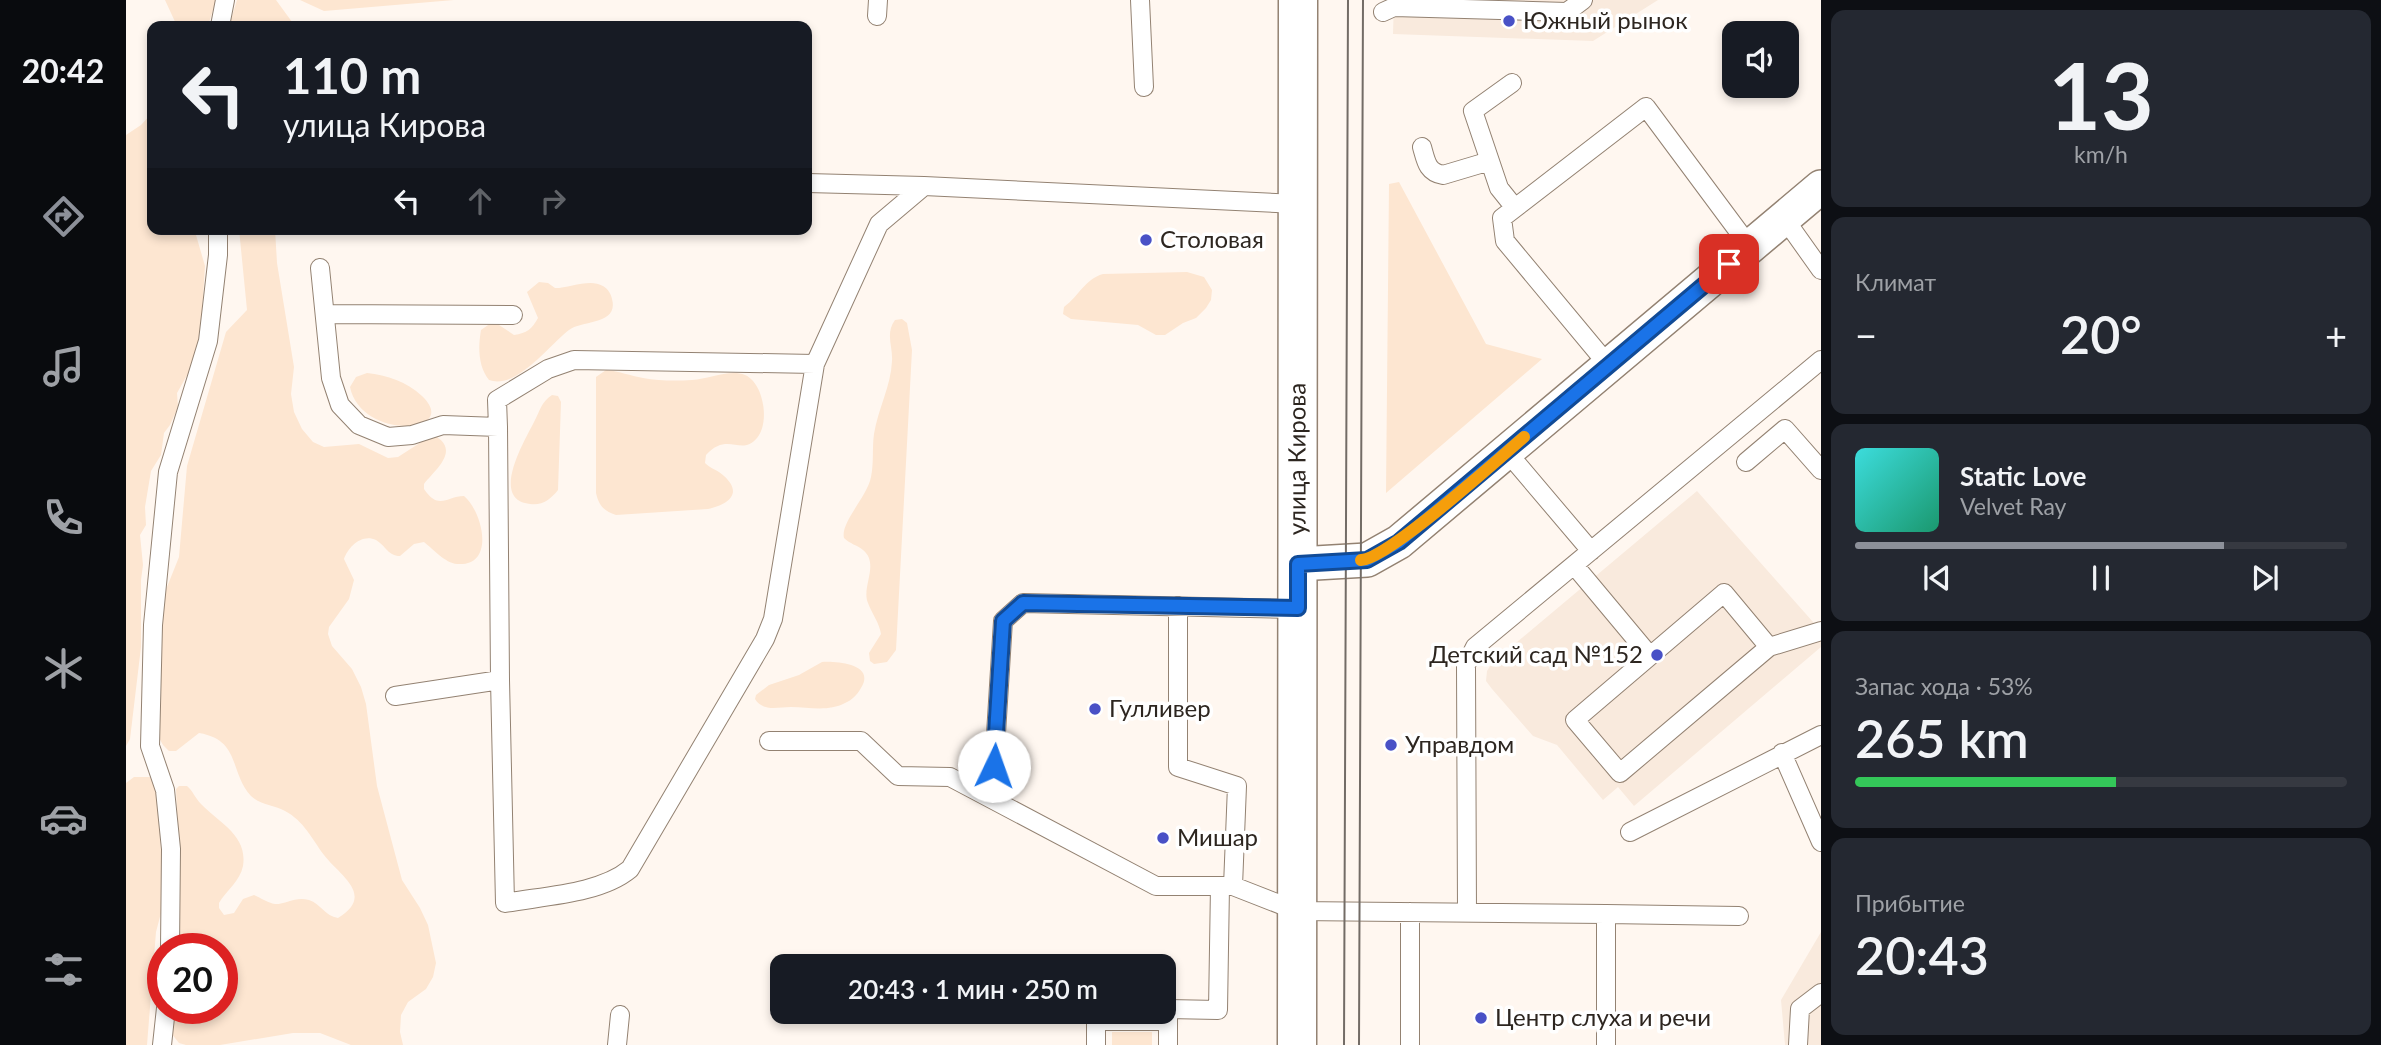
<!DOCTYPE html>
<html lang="ru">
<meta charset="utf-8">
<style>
:root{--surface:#171b24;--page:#242831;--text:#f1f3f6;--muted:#9ea1a6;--line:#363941;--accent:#8c9099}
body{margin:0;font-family:Lato,sans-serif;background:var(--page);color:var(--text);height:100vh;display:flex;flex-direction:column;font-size:26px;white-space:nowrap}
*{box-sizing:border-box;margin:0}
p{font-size:23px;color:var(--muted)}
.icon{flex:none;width:38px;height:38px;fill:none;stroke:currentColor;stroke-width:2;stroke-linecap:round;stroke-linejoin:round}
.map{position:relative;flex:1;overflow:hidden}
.side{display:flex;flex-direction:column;gap:10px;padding:10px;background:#0d0f14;width:560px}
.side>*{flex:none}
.top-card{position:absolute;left:21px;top:21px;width:665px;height:214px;border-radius:14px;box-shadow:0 4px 10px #0003;background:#171b24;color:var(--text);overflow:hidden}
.controls{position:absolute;left:1596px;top:21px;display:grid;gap:14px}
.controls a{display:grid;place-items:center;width:77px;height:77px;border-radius:14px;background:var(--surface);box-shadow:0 4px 10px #0003;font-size:35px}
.speed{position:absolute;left:21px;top:933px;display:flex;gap:14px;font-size:35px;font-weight:700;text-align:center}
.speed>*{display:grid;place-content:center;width:91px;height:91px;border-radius:50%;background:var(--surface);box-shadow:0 4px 10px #0003;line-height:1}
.speed .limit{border:10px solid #d22;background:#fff;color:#111}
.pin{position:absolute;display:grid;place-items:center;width:60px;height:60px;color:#fff;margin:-30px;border-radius:14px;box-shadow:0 4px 10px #0006}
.me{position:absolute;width:77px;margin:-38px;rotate:3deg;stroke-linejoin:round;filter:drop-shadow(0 0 5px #0008)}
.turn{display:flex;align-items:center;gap:24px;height:147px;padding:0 21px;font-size:32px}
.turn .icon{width:91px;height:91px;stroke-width:2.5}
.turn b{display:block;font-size:49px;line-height:60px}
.lanes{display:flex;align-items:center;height:66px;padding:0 21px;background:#0003;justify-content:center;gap:35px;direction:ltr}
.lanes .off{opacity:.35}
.big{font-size:52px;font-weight:600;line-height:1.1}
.side .tile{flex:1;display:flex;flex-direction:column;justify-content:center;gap:10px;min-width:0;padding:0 24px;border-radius:14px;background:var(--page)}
.side .dial{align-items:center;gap:0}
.dial b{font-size:91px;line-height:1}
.song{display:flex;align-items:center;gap:21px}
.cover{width:84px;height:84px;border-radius:10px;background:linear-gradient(135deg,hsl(180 70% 55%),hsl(160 70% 35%))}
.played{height:7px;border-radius:4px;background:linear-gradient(90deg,var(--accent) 75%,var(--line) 75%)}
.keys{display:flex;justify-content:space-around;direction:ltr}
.heat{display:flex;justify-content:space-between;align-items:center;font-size:38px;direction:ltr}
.charge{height:10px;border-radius:5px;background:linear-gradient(90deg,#34c759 53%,var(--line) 0)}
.trip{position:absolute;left:644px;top:954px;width:406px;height:70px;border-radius:14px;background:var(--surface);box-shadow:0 4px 10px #0003;font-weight:600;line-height:70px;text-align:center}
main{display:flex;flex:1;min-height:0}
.dock{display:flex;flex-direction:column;width:126px;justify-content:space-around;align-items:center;background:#090b0e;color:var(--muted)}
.dock .icon{width:49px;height:49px}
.dock .selected{color:var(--accent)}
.dock b{font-size:32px;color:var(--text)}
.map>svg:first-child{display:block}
.built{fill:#f9eadd}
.green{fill:#fde6d1}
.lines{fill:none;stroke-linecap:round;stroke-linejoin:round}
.service-casing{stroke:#938272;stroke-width:20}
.minor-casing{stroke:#938272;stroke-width:36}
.primary-casing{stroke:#938272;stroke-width:41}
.service{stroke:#fff;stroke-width:18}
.minor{stroke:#fff;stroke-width:33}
.primary{stroke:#fff;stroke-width:38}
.tram{stroke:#736c66;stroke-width:2}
.route-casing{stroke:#114b97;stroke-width:18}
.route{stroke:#1a73e8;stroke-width:12}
.slow{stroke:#f59e0b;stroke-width:12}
.poi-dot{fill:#4951c6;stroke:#fff;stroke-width:2.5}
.labels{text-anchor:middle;stroke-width:7;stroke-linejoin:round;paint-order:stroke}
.poi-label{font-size:24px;fill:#2d2620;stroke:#fff;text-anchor:start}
.street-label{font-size:24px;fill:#2d2620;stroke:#fff}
</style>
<main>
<nav class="dock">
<b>20:42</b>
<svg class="icon selected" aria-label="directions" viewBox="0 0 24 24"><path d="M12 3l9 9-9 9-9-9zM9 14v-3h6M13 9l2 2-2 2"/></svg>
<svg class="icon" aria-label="music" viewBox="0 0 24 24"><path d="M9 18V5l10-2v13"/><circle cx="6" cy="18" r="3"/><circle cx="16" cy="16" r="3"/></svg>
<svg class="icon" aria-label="phone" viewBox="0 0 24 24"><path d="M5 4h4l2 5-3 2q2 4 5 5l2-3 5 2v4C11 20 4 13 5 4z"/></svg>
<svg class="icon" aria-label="climate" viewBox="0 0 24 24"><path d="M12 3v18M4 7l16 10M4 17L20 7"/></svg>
<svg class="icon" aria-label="car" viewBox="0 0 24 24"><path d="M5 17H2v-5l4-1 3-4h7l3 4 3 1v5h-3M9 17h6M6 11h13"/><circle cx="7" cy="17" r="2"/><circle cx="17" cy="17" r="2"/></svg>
<svg class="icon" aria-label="filters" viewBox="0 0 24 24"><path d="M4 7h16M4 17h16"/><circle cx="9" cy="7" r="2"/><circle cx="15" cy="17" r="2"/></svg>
</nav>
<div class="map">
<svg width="1695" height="1045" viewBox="0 0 1695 1045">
<rect width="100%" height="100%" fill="#fff7f0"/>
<path class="built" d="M 1268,0 L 1532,0 L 1467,41 L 1267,34 Z
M 1571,491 L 1695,631 L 1695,647 L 1508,806 L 1492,787 L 1477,800 L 1431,745 L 1407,736 L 1366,689 L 1360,681 L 1361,671 L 1366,663 Z
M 1695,932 L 1695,1045 L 1659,1045 L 1655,1000 Z"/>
<path class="green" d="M 39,0 L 90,0 L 82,26 L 51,26 Z
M 111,0 L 150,0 L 169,26 L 103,26 Z
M 174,0 L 328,0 L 198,11 Z
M 26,113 L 26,229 L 72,229 L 70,235 L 79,266 L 75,328 L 68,363 L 51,393 L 52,407 L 44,425 L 38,433 L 35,455 L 25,471 L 19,507 L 20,525 L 14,535 L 17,565 L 15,580 L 15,647 L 4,739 L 0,746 L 0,135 L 15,125 Z
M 1273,182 L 1360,344 L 1416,359 L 1260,493 L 1263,184 Z
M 113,229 L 149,229 L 151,263 L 168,367 L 165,394 L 168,412 L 176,429 L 187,442 L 198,447 L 233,444 L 262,458 L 272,457 L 300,439 L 311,437 C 333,452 309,470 298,484 L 298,489 C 313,511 321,496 338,496 C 357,512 370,567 331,564 C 319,563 307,549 298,542 L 288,544 L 274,556 C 262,556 260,546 250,540 C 236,533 222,547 218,559 L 228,580 L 223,599 L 203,627 L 202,634 L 206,646 L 226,669 L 235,687 L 240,704 L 251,786 L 276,880 L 294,908 L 302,925 L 310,963 L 307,977 L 300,989 L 282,1002 L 275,1015 L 274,1032 L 277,1045 L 225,1045 L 194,1033 L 167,1033 L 94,1045 L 60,1045 L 53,1043 L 45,1033 L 48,1008 L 96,1008 L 96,948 L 52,948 L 53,858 L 50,789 L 53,786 L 61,786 C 67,791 69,798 75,804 C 92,822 122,835 117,866 C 114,881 100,891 93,903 L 93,908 L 98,915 L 108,913 L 117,899 L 128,895 C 135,898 142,903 149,904 C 161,904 170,896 183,900 C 195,904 199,916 212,918 C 250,895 213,875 198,855 C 186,839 178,821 159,811 C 149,805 134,805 125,796 C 103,772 115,740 73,733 L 50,751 L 43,751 L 37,745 L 33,738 L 32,622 L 39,592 L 53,557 L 61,466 L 100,332 L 121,310 Z
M 1061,272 L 1078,277 L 1086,290 L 1085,300 L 1080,308 L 1070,318 L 1057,323 L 1039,335 L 1030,335 L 1012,325 L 945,319 L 937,314 L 938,307 C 953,296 959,279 977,274 Z
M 413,282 L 422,283 L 429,288 C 444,288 464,278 477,286 C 482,289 485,294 486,299 C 493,325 456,320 443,330 C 424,344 391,390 363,380 C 352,366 352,347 355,330 L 365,323 L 373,325 L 388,335 C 401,333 406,329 412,318 L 401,292 Z
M 776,319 L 781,323 L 786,350 L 770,650 L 761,662 L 748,664 L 744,661 L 743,653 L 755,634 C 753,622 746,614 742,603 C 735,587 754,564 737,550 C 731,545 724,544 718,538 C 714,523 741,497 745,477 C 748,463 746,448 748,434 C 752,409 765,386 766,361 C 767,346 759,334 769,320 Z
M 480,370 C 494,371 504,376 517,378 C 533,381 550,381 566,380 C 583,379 604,369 619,375 C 638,383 644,423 631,438 C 615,457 602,431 580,455 L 579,463 C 585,469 592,470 598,476 C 618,494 601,505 582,509 L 490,515 C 478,511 473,506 470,493 L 470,377 Z
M 241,373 C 261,375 281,382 296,396 C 336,434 235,441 224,387 L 230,377 Z
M 426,395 L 432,396 L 435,402 L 432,490 C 425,499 416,506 404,504 C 363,500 399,440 408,422 C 414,411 415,402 426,395 Z
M 696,662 C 711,661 750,664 735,688 C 731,695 726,700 719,703 C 702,712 683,707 665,707 C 652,707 637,712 629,699 L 630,695 L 643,685 L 673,675 Z
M 8,777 L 24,777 L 32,791 L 37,892 L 36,909 L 30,932 L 21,1045 L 0,1045 L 0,783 Z
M 986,1032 L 1026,1032 L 1026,1045 L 986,1045 Z"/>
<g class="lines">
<defs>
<path id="service" d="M 1014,0 L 1018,87
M 1257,12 L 1268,7 L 1441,12 L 1457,0
M 751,16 L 752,0
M 94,26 L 99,0
M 1386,83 L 1347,111 L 1373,188 L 1389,208 L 1376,218 L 1379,241 L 1483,366
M 1296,147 C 1300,161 1301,172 1317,175 L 1364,161
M 681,183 L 798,186
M 1389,208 L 1520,107 L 1624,247
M 1658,218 L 1695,270
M 194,268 L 205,378 L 214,405 L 233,425 L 262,437 L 286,435 L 317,425 L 372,427 L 374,680 L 379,903 C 417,896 474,894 504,869 L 639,639 L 647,619 L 689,364 L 753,224 L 798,186 L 1172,204
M 199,314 L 387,315
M 372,427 L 371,400 L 422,369 L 448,360 L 689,364
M 1381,452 L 1465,551
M 1620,462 L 1659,429 L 1695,470
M 1448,565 L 1524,656
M 1052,606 L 1052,767 L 1111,786 L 1107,886
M 1643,647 L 1598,593 L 1449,720 L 1494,773 L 1643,647 L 1695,631
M 269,696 L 374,680
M 643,741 L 735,741 L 772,776 L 824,777 L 1030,886 L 1107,886 L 1171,911 L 1480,914 L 1480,1045
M 1656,753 L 1695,842
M 868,766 L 877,621 L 897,603 L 1172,609
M 1504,832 L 1695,735
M 1341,912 L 1340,665 L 1349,647 L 1695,360
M 1480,914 L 1613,916
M 44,948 L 45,849 L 39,790 L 24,746 L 27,625 L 42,472 L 82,341 L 92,255 L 92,229
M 36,1045 L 40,1008
M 491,1045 L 494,1015
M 970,1045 L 970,1021 L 1042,1021
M 1042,1045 L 1042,1009 L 1092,1010 L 1094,886
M 1284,1045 L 1284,912
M 1672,1045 L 1674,1009 L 1695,993"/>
<path id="minor" d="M 1172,564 L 1241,560 L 1273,542 L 1695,187"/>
<g id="primary">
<path id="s1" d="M 1171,1045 L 1172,0"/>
</g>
</defs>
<use href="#service" class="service-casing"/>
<use href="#minor" class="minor-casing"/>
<use href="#primary" class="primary-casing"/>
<use href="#service" class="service"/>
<use href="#minor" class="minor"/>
<use href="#primary" class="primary"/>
<path class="tram" d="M 1218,1045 L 1222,0
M 1233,1045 L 1237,0"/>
</g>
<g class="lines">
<defs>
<path id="route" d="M 868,766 L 877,621 L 897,603 L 1172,608 L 1172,564 L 1241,560 L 1273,542 L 1603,264"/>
</defs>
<use href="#route" class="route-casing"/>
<use href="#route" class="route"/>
<path class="slow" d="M 1235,560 C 1262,559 1371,460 1398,437"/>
</g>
<g class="poi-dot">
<circle cx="1383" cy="21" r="7"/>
<circle cx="1020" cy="240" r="7"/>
<circle cx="1531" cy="655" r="7"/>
<circle cx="969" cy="709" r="7"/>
<circle cx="1265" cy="745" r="7"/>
<circle cx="1037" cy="838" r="7"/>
<circle cx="1355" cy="1018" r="7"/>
</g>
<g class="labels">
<g class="poi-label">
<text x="1397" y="29">Южный рынок</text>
<text x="1034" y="248">Столовая</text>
<text x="1517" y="663" text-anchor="end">Детский сад №152</text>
<text x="983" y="717">Гулливер</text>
<text x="1279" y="753">Управдом</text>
<text x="1051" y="846">Мишар</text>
<text x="1369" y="1026">Центр слуха и речи</text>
</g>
<g class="street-label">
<text dy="8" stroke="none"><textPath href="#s1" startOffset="586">улица Кирова</textPath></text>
</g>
</g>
</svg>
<div class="controls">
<a><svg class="icon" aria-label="sound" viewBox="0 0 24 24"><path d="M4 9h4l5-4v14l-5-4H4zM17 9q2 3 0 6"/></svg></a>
</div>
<div class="speed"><div class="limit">20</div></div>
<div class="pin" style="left:1603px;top:264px;background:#d93025"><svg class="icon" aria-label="arrive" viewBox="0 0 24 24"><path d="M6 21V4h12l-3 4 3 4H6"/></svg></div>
<svg class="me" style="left:868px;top:766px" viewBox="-20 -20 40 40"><circle r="19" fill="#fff"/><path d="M0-13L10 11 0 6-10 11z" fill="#1a73e8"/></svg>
<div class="trip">20:43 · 1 мин · 250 m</div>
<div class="top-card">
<div class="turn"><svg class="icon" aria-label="left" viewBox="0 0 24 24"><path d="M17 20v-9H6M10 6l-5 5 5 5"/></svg><div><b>110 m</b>улица Кирова</div></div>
<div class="lanes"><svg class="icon" aria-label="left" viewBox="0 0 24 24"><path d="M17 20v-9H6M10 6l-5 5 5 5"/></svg><svg class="icon off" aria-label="ahead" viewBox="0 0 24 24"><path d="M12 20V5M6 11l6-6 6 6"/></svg><svg class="icon off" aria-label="right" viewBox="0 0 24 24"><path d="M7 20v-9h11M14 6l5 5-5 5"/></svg></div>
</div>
</div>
<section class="side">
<div class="tile dial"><b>13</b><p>km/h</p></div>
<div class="tile"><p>Климат</p>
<div class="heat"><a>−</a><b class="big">20°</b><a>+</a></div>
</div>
<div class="tile">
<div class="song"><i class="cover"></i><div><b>Static Love</b><p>Velvet Ray</p></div></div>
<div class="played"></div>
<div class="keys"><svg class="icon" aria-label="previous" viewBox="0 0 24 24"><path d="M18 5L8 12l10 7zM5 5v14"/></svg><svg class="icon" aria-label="pause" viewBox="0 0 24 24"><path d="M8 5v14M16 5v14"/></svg><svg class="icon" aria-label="next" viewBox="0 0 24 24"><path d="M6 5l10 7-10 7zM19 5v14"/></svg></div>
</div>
<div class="tile"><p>Запас хода · 53%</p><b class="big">265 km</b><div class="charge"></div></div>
<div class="tile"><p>Прибытие</p><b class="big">20:43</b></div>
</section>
</main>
